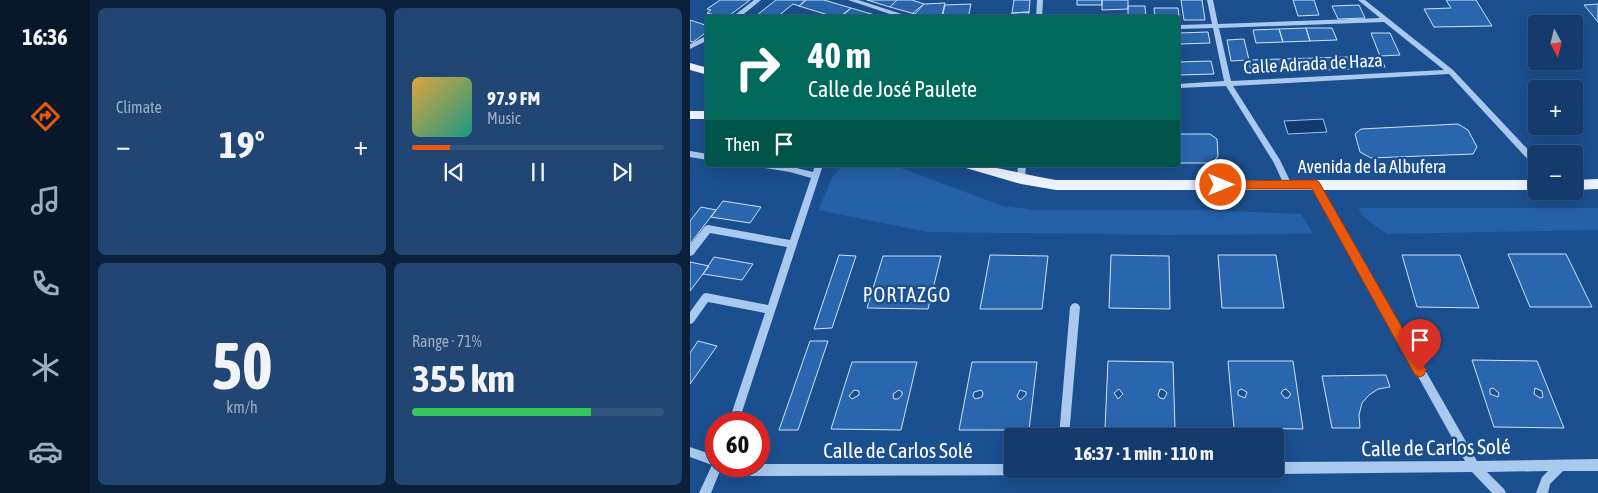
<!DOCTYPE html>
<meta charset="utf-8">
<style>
:root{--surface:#143b6b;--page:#214673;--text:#f1f3f6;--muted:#9dadc1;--line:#33557e;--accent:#ea580c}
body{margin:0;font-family:"Asap Condensed",sans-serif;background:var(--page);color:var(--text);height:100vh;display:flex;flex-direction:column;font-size:19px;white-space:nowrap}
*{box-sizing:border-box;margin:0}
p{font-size:16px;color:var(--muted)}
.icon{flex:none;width:28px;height:28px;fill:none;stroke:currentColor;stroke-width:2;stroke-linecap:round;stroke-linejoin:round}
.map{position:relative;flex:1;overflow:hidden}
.sheet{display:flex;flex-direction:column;gap:8px;padding:8px;background:#0b203b;width:600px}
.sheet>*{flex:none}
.hud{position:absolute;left:15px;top:15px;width:475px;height:152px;border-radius:5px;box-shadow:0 5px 20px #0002,0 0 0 1px var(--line);background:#00695c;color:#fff;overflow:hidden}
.needle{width:32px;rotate:173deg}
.buttons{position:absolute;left:838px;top:15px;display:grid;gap:10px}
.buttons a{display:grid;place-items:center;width:55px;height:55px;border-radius:5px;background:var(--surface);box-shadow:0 5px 20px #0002,0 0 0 1px var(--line);font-size:25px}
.speed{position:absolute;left:15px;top:412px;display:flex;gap:10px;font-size:25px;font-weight:700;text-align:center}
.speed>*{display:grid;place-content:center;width:65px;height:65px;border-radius:50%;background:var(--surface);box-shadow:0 5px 20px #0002,0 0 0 1px var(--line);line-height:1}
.speed .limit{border:8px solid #d22;background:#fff;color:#111}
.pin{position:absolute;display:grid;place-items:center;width:42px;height:42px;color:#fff;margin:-51px -21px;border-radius:50% 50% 50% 0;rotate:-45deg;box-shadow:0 0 5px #0007}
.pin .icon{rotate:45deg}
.me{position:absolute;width:55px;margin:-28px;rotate:90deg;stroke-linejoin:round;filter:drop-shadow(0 0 4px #0008)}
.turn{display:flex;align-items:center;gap:18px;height:105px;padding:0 20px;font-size:22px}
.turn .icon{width:65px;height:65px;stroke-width:2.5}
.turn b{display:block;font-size:35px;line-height:42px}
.then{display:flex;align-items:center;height:48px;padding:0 20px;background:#0003;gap:10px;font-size:19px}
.big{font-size:38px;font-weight:700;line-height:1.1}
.sheet .tile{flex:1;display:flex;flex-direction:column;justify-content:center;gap:8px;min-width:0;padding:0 18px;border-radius:8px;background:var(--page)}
.sheet .dial{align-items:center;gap:0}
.dial b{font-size:65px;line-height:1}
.song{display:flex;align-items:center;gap:15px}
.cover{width:60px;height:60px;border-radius:8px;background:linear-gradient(135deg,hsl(40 70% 55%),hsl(170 70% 35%))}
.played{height:5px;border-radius:2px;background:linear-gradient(90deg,var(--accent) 15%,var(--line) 15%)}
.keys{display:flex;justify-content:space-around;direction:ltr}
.heat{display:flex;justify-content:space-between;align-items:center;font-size:28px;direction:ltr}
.charge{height:8px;border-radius:4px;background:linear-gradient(90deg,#34c759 71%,var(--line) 0)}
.sheet .tiles{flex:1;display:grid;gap:8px;grid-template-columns:repeat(2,1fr)}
.trip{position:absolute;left:314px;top:428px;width:280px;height:50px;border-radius:5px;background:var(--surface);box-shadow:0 5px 20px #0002,0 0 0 1px var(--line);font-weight:700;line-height:50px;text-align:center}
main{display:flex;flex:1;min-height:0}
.dock{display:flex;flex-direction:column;width:90px;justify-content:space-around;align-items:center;background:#08182b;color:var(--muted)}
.dock .icon{width:35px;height:35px}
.dock .active{color:var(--accent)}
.dock b{font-size:22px;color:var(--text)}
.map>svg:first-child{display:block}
.green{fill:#2461a8}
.water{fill:#123a6d;stroke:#9cc4f0}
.building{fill:#2a66ad;stroke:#cfe3fa;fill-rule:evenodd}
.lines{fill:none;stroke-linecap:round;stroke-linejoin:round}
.minor{fill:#a9c9ee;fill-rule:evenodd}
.major{fill:#f0f6ff;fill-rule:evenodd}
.route{fill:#ea580c;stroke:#983908}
.labels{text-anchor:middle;stroke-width:5;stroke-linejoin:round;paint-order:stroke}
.street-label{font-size:18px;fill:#fff;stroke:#1b4f8f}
.quarter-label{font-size:20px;letter-spacing:1px;fill:#fff;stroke:#1b4f8f}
.near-street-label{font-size:21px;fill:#fff;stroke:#1b4f8f}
</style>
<main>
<nav class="dock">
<b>16:36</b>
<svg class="icon active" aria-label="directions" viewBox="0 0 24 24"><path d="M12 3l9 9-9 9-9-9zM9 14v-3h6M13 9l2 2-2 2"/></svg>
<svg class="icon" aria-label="music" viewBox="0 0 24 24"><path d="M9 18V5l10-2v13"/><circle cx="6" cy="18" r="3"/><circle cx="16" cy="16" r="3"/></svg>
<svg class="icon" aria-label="phone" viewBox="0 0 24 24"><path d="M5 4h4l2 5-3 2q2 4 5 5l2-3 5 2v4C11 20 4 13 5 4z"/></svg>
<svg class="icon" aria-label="climate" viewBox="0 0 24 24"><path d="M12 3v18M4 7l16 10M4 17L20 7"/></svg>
<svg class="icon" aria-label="car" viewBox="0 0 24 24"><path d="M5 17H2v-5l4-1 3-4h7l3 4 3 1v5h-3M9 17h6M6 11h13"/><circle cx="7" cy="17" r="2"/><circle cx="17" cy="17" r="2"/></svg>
</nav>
<section class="sheet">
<div class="tiles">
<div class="tile"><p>Climate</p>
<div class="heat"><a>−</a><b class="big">19°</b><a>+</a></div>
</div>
<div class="tile">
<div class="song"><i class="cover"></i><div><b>97.9 FM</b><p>Music</p></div></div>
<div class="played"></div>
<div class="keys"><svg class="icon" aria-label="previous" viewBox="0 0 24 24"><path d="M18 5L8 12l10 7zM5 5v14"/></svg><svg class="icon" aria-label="pause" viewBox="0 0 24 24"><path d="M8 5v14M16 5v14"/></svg><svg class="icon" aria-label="next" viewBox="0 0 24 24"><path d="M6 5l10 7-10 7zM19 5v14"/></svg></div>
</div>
<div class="tile dial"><b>50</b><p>km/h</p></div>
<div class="tile"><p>Range · 71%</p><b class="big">355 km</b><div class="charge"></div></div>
</div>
</section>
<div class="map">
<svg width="908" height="493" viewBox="0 0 908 493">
<rect width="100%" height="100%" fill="#1b4f8f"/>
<path class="green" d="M 153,165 L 203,165 L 313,206 L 346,210 L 509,210 L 611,214 L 623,234 L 476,235 L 238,232 L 128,210 L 143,176 Z
M 669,208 L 908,208 L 908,230 L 697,234 L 671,215 Z"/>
<path class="water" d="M 633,119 L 637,132 L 598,134 L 594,121 Z"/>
<path class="building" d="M 30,0 L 60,0 L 36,18 L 17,13 L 21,10 L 17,9 Z
M 86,0 L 116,0 L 109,6 L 103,4 L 87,17 L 89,18 L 63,18 Z
M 116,0 L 134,0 L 161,8 L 148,18 L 109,6 Z
M 177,0 L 207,0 L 200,7 Z
M 207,0 L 222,0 L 234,4 L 225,14 L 200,7 Z
M 324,0 L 340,0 L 339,12 L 322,13 Z
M 387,0 L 412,0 L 412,5 L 387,5 Z
M 412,0 L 438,0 L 438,9 L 412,10 Z
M 491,0 L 512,0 L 515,20 L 494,20 Z
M 603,0 L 624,0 L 629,15 L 608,16 Z
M 756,0 L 786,0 L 802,26 L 744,27 L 734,9 L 761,8 Z
M 255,3 L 252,15 L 223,16 L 223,13 L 234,4 Z
M 281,4 L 278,18 L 252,18 L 255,5 Z
M 908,4 L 908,22 L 894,5 Z
M 669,5 L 675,18 L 648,19 L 642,6 Z
M 438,6 L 455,6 L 456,18 L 438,18 Z
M 161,8 L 195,18 L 150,18 Z
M 464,8 L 488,8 L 490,24 L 488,25 L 488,18 L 465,18 Z
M 339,12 L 338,18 L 300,18 L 321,16 L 322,13 Z
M 0,20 L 18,26 L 18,31 L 3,42 L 0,41 Z
M 616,28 L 620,41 L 593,42 L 589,29 Z
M 616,28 L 642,28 L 647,40 L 620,41 Z
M 589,29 L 593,42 L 566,43 L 563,30 Z
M 518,32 L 520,43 L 490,44 L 489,33 Z
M 681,33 L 700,33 L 710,55 L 690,56 Z
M 554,39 L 559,60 L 541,61 L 537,40 Z
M 690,56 L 695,67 L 662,68 L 658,57 Z
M 658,57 L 663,69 L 629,70 L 624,58 Z
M 624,58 L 629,70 L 596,71 L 592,59 Z
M 592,59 L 596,71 L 561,72 L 559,60 Z
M 521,61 L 524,74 L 488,75 L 488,62 Z
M 768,124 L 778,130 L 787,147 L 783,154 L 681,158 L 670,152 L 665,134 L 671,129 Z
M 488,134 L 520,134 L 527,139 L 528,156 L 523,163 L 488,163 Z
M 33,201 L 71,207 L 60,223 L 21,217 Z
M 11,207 L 26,210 L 0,244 L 0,221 Z
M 818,254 L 876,254 L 902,307 L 840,307 Z
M 149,255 L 166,256 L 142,328 L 124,329 Z
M 300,255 L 358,256 L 352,309 L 290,309 Z
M 421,255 L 479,256 L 480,309 L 419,308 Z
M 528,255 L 586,255 L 594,308 L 532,308 Z
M 712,255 L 770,255 L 789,308 L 727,307 Z
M 193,256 L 251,256 L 238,309 L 177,308 Z
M 24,257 L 63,264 L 52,280 L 13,274 Z
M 0,262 L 19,266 L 0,291 Z
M 8,341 L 27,346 L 0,384 L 0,353 Z
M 120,341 L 138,341 L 108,430 L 89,430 Z
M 782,360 L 847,361 L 874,428 L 804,427 ZM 803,388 L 809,393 L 808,397 L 800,394 L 800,389 ZM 845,388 L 852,391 L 853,397 L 850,398 L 844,394 Z
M 418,361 L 483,362 L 485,429 L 415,428 ZM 429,389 L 433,394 L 428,399 L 424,393 ZM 470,389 L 474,390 L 477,393 L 474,399 L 470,398 L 468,395 Z
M 538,361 L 603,361 L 613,429 L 544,428 ZM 551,389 L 557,392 L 555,398 L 548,395 L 548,391 ZM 596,389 L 601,394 L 598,398 L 595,398 L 591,393 L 593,390 Z
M 162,362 L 227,362 L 211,430 L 141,429 ZM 164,390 L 169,391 L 169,395 L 162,399 L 159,396 ZM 209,390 L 212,392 L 212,395 L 208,399 L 204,399 L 203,394 Z
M 282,362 L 347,362 L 339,430 L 269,430 ZM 291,390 L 293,393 L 292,397 L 285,399 L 283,396 L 284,392 ZM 330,390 L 336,392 L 336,395 L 330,400 L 327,396 Z
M 696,375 L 700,387 L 688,389 L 679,395 L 672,403 L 669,415 L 670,428 L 642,428 L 632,376 Z"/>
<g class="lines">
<path class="minor" d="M 64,0 L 71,0 L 49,18 L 41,18 Z
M 158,0 L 168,0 L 224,18 L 212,18 Z
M 347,0 L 353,0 L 352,18 L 346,18 Z
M 517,0 L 523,0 L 528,24 L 690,18 L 668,0 L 675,0 L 763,70 L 846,158 L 846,166 L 843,165 L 759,74 L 543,86 L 590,160 L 602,185 L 601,187 L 595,187 L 584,163 L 536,86 L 488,88 L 488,84 L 534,81 L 523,28 L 488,29 L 488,25 L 522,24 ZM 694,22 L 754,70 L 541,81 L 529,28 Z
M 18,35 L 18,40 L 0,49 L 0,44 Z
M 0,151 L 18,154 L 18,160 L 0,157 Z
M 71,165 L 94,165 L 123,172 L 125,165 L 133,165 L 48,424 L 38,424 L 75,313 L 18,302 L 3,323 L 0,324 L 0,312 L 13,294 L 16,293 L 78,305 L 97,247 L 20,233 L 3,255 L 0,256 L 0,245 L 15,226 L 18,225 L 100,240 L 121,178 L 100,172 L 75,168 Z
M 328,165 L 336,165 L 335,179 L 331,182 L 327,179 Z
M 625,181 L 628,182 L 787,461 L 908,459 L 908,471 L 873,471 L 860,484 L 858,493 L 846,493 L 852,477 L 858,471 L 797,472 L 814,489 L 816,493 L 802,493 L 782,472 L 585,474 L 581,472 L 580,469 L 585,469 L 585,462 L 775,461 L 622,186 L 621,184 L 622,182 Z
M 385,303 L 388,304 L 390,307 L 379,436 L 369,436 L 380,307 L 382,304 Z
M 0,447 L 26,456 L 26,466 L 32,466 L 21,493 L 9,493 L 22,465 L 0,457 Z
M 69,464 L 322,464 L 322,469 L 461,469 L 459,473 L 455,475 L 61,476 L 42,470 L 41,466 L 69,466 Z"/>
<path class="major" d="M 0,63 L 18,68 L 18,75 L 0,70 Z
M 0,111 L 18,111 L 18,119 L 0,119 Z
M 274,165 C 305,165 335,175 366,180 L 846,180 L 846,190 L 366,190 L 331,184 L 276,168 Z
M 908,179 L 908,189 L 884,190 L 884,180 Z"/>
</g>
<path class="route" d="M 626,180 L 629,182 L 734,366 L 736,370 L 734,375 L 730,377 L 725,375 L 622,189 L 531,189 L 526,185 L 531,181 Z"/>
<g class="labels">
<g class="street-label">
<text transform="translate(623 64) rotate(-3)" y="6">Calle Adrada de Haza</text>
<text x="682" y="173">Avenida de la Albufera</text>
</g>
<g class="quarter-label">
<text x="217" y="302">PORTAZGO</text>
</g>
<g class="near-street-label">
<text transform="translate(746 448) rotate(-1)" y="7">Calle de Carlos Solé</text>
<text x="208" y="458">Calle de Carlos Solé</text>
</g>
</g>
</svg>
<div class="buttons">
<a><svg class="needle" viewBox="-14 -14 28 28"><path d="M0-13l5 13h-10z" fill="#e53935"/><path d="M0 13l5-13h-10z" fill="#9dadc1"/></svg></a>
<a>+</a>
<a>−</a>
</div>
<div class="speed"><div class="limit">60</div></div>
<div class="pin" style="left:730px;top:370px;background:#d93025"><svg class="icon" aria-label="arrive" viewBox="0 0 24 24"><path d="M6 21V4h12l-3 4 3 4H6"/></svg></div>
<svg class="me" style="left:531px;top:185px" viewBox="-20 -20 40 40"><circle r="17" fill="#ea580c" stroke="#fff" stroke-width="3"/><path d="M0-11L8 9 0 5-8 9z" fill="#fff"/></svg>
<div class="trip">16:37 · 1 min · 110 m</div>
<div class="hud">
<div class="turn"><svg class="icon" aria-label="right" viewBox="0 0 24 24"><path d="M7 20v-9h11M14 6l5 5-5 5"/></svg><div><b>40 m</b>Calle de José Paulete</div></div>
<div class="then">Then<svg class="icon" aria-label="arrive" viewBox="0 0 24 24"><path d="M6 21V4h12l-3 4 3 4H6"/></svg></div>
</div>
</div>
</main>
